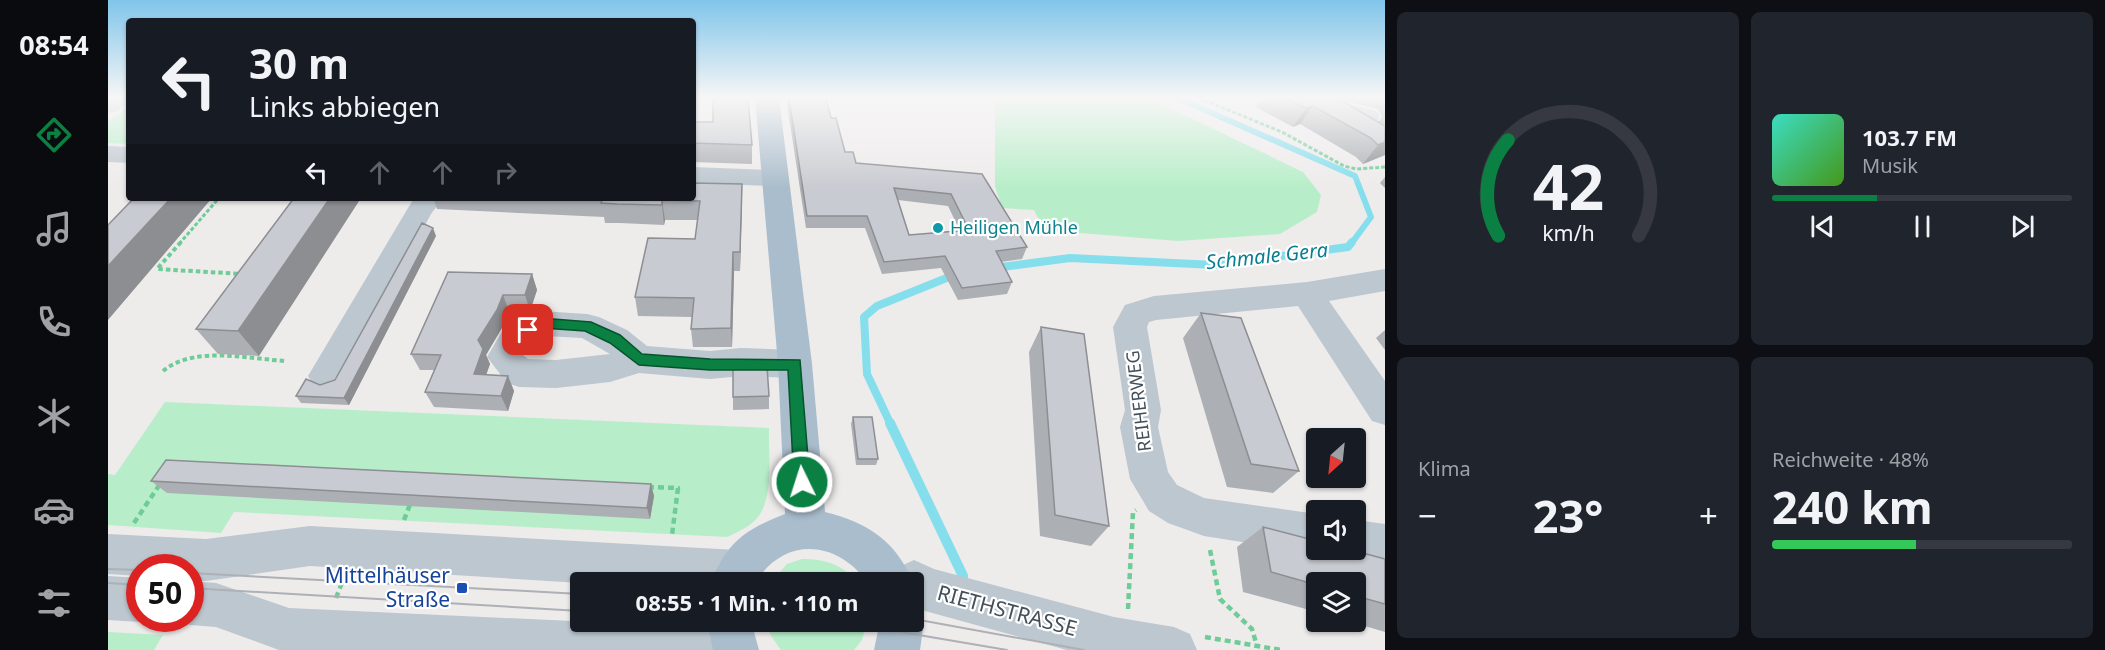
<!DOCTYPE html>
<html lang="de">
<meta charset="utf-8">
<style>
:root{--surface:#171b24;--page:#20242c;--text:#f1f3f6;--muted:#9ea1a6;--line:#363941;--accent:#0b8043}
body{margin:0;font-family:"Noto Sans",sans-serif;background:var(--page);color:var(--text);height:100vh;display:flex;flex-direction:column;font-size:22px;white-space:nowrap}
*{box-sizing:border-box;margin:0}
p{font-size:20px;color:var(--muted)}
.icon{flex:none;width:33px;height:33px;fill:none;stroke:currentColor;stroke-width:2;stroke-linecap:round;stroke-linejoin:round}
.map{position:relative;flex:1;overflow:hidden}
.sheet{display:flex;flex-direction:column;gap:12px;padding:12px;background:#0d0f14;width:720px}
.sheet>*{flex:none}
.hud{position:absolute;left:18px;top:18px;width:570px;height:183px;border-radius:6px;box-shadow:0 2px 4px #0004;background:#171b24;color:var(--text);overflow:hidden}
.needle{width:39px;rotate:207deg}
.controls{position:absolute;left:1198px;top:428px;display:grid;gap:12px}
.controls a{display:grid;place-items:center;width:60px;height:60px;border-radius:6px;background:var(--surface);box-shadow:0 2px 4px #0004;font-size:30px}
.speed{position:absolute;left:18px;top:554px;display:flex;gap:12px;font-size:30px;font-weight:700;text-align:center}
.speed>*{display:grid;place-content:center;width:78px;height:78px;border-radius:50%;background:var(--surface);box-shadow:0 2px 4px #0004;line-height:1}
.speed .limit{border:9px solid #d22;background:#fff;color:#111}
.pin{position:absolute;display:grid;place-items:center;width:51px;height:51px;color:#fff;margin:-26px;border-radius:12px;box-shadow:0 3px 9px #0006}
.me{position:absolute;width:66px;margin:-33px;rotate:356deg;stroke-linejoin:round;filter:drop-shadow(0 0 4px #0008)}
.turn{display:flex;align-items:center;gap:21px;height:126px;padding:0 24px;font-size:27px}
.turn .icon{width:78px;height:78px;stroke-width:2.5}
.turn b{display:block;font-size:42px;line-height:51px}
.lanes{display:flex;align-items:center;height:57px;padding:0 24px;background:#0003;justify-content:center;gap:30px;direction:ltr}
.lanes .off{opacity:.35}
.big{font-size:45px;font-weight:700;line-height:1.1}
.sheet .widget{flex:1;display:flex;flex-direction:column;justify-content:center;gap:9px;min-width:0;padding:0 21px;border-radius:9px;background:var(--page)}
.sheet .dial{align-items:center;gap:0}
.dial svg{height:156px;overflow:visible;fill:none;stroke:var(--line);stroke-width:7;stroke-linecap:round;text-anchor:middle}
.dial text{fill:var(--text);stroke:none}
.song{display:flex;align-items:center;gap:18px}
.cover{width:72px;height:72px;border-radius:9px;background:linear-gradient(135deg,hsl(170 70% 55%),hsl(100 70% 35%))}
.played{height:6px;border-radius:3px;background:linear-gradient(90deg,var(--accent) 35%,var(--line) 35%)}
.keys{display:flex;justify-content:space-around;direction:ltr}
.heat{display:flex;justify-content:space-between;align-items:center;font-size:33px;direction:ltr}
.charge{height:9px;border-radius:4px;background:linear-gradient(90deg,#34c759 48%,var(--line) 0)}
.sheet .tiles{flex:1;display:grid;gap:12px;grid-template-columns:repeat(2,1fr)}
.trip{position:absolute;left:462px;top:572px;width:354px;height:60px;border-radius:6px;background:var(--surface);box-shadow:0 2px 4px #0004;font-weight:700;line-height:60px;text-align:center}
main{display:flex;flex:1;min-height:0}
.tab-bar{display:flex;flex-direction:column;width:108px;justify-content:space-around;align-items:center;background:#090b0e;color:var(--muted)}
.tab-bar .icon{width:42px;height:42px}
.tab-bar .current{color:var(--accent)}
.tab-bar b{font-size:27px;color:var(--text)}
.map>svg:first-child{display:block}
.green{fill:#b7eec9}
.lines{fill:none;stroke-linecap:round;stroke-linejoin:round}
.stream-far2{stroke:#84deec;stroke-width:6}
.stream-far1{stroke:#84deec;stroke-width:8}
.stream{stroke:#84deec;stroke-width:10}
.path-far2{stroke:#6fcc98;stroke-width:3;stroke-dasharray:4 2;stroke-linecap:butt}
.path-far1{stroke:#6fcc98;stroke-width:4;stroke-dasharray:4.5 3;stroke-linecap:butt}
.path{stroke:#6fcc98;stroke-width:4.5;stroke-dasharray:6 4;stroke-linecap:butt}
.minor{fill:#bcc7cf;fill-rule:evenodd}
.major{fill:#aabdcc;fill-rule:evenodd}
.tram{stroke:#adb1b6;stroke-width:2}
.wall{fill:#acafb4;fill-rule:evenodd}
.shaded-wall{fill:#8c8e92}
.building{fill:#c8cbd1;stroke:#8c8e92;stroke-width:1.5;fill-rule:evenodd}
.route{fill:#0b8043;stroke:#07532c;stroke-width:1.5}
.culture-dot{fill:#0f9aa8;stroke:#fff;stroke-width:2}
.transit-dot{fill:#1a4fb4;stroke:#fff;stroke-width:2}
.labels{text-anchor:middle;stroke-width:4.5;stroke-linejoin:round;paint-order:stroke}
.culture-label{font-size:18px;fill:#0d838f;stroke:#fff;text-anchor:start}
.street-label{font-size:18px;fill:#445059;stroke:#fff}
.water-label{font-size:20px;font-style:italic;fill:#0b7d90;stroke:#fff}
.near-transit-label{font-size:21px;fill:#164399;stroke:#fff;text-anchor:end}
.near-street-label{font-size:21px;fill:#445059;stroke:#fff}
</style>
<main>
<nav class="tab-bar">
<b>08:54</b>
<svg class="icon current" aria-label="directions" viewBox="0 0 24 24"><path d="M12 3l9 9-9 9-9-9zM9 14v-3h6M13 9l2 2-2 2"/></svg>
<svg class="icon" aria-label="music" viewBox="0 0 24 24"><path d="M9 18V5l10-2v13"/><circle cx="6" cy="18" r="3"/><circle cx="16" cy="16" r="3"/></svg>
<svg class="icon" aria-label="phone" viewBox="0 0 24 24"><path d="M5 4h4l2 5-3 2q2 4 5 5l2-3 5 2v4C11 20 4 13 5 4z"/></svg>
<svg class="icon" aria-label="climate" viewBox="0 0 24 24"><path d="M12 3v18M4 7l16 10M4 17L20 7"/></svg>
<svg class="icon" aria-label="car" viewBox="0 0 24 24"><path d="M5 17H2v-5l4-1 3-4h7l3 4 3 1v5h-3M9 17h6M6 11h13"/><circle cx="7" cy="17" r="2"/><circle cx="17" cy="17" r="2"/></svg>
<svg class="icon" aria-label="filters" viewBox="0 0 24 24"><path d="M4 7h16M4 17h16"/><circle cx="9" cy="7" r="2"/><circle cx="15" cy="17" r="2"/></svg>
</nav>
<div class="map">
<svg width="1277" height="650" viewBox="0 0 1277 650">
<rect width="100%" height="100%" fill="#eeebeb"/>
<path class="green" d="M 820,98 L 1041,98 L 1195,172 L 1213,195 L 1209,212 L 1172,234 L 1070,241 L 936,230 L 926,210 L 894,208 L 887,186 L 887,100 Z
M 19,108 L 21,108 L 21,144 L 0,143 L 0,122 Z
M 57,402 L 661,428 C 660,455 668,505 644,523 C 637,529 627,533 619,537 L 126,512 L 113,533 L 0,525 L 0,474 L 7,475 Z
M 694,559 C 717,559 734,564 749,582 L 663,582 L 679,564 Z
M 657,621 L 759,621 L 759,622 L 754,640 L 746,650 L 673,650 L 663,636 Z
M 0,632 L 55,635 L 46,650 L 0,650 Z"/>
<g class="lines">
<path class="stream-far2" d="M 1070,98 L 1247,176 L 1263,217 L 1243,244"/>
<path class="stream-far1" d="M 886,268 L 962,258 L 1107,265 L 1240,247 L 1244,242
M 783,425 L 759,374 L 756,317 L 769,306 L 846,275"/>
<path class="stream" d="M 782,423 L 855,576"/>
<path class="path-far2" d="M 1091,98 L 1174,132 L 1236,166 L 1248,169 L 1277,167
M 71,244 L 111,198"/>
<path class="path-far1" d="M 73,242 L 49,269 L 134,274
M 55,371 C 87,345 140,359 178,361"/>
<path class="path" d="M 540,487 L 570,488 L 564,535
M 296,520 L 303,502
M 26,523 L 52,484
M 1102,550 L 1112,599 L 1144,629 L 1149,646
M 228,598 L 235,580
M 1020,609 L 1025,512 L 1028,510
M 1097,637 L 1173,650"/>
<path class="minor" d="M 0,98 L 21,98 L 21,101 L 9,111 L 0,113 Z
M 1180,98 L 1213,98 L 1269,111 L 1272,116 L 1269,121 C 1242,128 1208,112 1184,103 Z
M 0,146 L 21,147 L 21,163 L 0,162 Z
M 585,167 L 666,170 L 676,172 L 680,178 L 676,184 L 666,186 L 585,183 Z
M 306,198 L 335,198 L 323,214 L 230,386 L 218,390 L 206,386 L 200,376 L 206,366 Z
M 1277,269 L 1277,291 L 1221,301 L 1277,381 L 1277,425 L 1264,421 L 1190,306 L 1048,320 L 1041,322 L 1039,327 L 1053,410 L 1050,427 L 1060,472 L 1069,485 L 1096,498 L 1209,514 L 1209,549 L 1221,549 L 1209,554 L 1096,536 L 1060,523 L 1041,511 L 1022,479 L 1012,427 L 1017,410 L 1005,327 L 1017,305 L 1046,296 L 1199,282 Z
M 432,311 L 479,314 L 491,317 L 519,330 L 539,346 L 602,351 L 633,348 L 687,350 L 699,354 L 704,364 L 699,374 L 687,378 L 633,376 L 602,379 L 531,373 L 502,382 L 448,388 L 411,387 L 399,383 L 379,357 L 396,328 ZM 437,336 L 474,338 L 502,354 L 448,360 L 420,359 L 415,355 L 420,346 Z
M 1248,520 L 1277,524 L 1277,564 L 1248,560 L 1233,554 L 1231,549 L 1248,549 Z
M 202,526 L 629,550 L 644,556 L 650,571 L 646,582 L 472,583 L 202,566 L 98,581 L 82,580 L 82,567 L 32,567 L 32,576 L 0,574 L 0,534 L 98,539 Z
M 806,560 L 826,569 L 1006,617 L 1066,627 L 1082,634 L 1089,650 L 959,650 L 817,611 L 806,606 L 806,582 L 784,582 L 791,567 Z
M 0,576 L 32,578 L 32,618 L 42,618 L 32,622 L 0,620 Z
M 82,581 L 108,583 L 181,608 L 593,627 L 609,634 L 616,650 L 171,650 L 108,627 L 82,625 L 66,619 L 82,618 Z"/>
<path class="major" d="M 647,98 L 671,98 L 704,364 L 717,512 C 759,522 788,541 805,582 L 759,582 C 729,540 676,536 648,582 L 603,582 C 620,541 637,530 677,514 L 670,364 Z
M 806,603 L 810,605 L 816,621 L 812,650 L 766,650 L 772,621 L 806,621 Z
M 599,621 L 643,621 L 651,650 L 605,650 Z"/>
<path class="tram" d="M 0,569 L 32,570
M 82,573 L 472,594
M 0,583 L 32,585
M 82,588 L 472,611
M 806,619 L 976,650
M 694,621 L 793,632 L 899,650"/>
</g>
<path class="wall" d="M 680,98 L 718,98 L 723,118 L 737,152 L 748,163 L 874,174 L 919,247 L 914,259 L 893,262 L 904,282 L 899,294 L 850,300 L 833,268 L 774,274 L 757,228 L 698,228 L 679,104 ZM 790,200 L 840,206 L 852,231 L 801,235 Z
M 1154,98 L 1277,98 L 1277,155 L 1255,164 L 1248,157 L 1192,124 L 1185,127 L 1148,107 ZM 1233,100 L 1270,109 L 1274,117 L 1270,122 Z
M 585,122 L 644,145 L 644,164 L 585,162 Z
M 1277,177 L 1277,188 L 1272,183 Z
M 634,184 L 632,271 L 626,271 L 624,347 L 585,347 L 583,329 L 584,317 L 530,316 L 527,297 L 587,239 L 590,220 L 557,220 L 556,225 L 512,223 L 497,223 L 496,217 L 329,209 L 325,198 L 585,198 Z
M 186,198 L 151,356 L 110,354 L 88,329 Z
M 328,236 L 241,405 L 193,403 L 188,396 L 212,385 L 227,380 Z
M 424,274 L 429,290 L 422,311 L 401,311 L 395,326 L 378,355 L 382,364 L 378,375 L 400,376 L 406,391 L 400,411 L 326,407 L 317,392 L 326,370 L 312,370 L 303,354 Z
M 1093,313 L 1191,471 L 1165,493 L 1119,487 L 1075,338 Z
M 933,327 L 1001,526 L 983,546 L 932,536 L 921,352 Z
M 1277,330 L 1277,350 L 1268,338 Z
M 625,366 L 661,396 L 661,409 L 625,410 Z
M 745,417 L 770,459 L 768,465 L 748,465 L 743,424 Z
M 43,481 L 543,484 L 546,496 L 542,519 L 59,493 Z
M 1155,527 L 1277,559 L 1277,632 L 1240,621 L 1248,621 L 1248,582 L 1209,582 L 1209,612 L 1135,592 L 1129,547 Z"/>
<path class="shaded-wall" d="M 1205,106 L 1192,124 L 1185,127 L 1198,108 Z
M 1277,142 L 1277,155 L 1255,164 L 1270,145 Z
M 634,184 L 634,203 L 632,271 L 632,252 Z
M 63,198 L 104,198 L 0,320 L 0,266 Z
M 222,198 L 253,198 L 151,356 L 130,331 Z
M 554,200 L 557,220 L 556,225 L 554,205 Z
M 325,228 L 328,236 L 241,405 L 236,398 Z
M 625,252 L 626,271 L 624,347 L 623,328 Z
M 424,274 L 429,290 L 422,311 L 417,295 Z
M 395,295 L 401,311 L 395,326 L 378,355 L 382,364 L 373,389 L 366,374 L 370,340 Z
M 400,376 L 406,391 L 400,411 L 393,396 Z
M 543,484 L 546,496 L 542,519 L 539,508 Z"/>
<path class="building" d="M 605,98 L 640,98 L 644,145 L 585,143 L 585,122 L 605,122 Z
M 681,98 L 718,98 L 723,118 L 728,118 L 737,152 L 745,152 L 748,163 L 874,174 L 919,247 L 888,251 L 904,282 L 854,288 L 837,256 L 776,262 L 759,216 L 699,216 ZM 786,188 L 843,194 L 861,230 L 801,235 Z
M 1177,98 L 1226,98 L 1231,99 L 1277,126 L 1277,142 L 1270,145 L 1263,138 L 1205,106 L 1198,108 Z
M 585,183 L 634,184 L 632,252 L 625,252 L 623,328 L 583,329 L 586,298 L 527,297 L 540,238 L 587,239 L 592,201 L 554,200 L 554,205 L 509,204 L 493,203 L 495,198 L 487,198 L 585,198 Z
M 26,198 L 63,198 L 0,266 L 0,225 Z
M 186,198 L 222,198 L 130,331 L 88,329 Z
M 314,223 L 325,228 L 236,398 L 188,396 L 198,379 L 212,385 L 227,380 Z
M 340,272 L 424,274 L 417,295 L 395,295 L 389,310 L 370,340 L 375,349 L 366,374 L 400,376 L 393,396 L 317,392 L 333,355 L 303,354 Z
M 1093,313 L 1133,318 L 1191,471 L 1143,464 Z
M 933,327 L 976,334 L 1001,526 L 947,515 Z
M 625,366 L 659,366 L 661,396 L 625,397 Z
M 745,417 L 764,417 L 770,459 L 750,459 Z
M 58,460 L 543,484 L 539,508 L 43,481 Z
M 1155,527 L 1209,541 L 1209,549 L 1240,549 L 1277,559 L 1277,604 L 1248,596 L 1248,582 L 1209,582 L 1209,585 L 1163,572 Z"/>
<linearGradient id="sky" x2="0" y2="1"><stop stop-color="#80c5ea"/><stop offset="0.52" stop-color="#f7f6f6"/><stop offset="1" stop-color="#f7f6f6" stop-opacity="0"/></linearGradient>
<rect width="1277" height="188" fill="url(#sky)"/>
<path class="route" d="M 432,318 L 483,322 L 512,335 L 534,354 L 602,359 L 692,360 L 702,482 L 700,487 L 694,489 L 689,487 L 686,482 L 680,370 L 602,370 L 531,365 L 502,343 L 477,331 L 434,328 L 420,335 L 415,334 L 415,326 Z"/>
<circle class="culture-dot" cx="830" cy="228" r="6"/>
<rect class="transit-dot" x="348" y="582" width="12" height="12" rx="3"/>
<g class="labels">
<g class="culture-label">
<text x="842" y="234">Heiligen Mühle</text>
</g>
<g class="street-label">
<text transform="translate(1031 401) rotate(-97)" y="6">REIHERWEG</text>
</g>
<g class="water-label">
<text transform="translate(1159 256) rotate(-6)" y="7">Schmale Gera</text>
</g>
<g class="near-transit-label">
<text x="342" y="583">Mittelhäuser<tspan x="342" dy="24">Straße</tspan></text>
</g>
<g class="near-street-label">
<text transform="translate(899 611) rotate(15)" y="7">RIETHSTRASSE</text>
</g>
</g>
</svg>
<div class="controls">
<a><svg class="needle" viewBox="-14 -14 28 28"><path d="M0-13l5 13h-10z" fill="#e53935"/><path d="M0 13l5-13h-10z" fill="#9ea1a6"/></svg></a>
<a><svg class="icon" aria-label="sound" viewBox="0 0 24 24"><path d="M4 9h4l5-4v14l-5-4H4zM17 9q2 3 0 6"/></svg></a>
<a><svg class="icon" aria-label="layers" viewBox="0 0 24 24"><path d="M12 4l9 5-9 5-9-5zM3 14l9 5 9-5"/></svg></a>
</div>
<div class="speed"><div class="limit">50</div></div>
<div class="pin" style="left:420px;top:330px;background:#d93025"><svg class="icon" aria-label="arrive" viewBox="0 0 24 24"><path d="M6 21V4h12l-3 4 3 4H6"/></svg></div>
<svg class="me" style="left:694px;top:482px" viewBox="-20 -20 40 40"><circle r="17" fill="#0b8043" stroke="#fff" stroke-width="3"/><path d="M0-11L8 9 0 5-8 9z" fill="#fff"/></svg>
<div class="trip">08:55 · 1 Min. · 110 m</div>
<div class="hud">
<div class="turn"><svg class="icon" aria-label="left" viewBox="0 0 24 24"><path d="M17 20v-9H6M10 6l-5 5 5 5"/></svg><div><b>30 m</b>Links abbiegen</div></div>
<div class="lanes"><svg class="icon" aria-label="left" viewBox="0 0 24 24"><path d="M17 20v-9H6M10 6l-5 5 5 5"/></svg><svg class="icon off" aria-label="ahead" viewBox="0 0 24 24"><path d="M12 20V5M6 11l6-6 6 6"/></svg><svg class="icon off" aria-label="ahead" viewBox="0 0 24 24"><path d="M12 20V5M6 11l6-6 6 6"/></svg><svg class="icon off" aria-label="right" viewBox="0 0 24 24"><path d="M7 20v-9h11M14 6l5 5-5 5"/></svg></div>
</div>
</div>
<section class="sheet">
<div class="tiles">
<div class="widget dial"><svg viewBox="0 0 100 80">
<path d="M14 69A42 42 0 1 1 86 69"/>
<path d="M14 69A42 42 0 0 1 19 20" stroke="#0b8043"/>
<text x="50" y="56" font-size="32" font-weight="700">42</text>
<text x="50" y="72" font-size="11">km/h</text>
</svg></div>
<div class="widget">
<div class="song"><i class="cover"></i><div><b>103.7 FM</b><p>Musik</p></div></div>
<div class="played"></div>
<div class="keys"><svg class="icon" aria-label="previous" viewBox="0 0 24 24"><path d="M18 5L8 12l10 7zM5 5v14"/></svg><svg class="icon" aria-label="pause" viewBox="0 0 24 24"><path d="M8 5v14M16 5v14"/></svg><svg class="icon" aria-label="next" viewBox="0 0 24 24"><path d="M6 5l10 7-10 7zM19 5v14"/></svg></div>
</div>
<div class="widget"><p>Klima</p>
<div class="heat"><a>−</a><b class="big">23°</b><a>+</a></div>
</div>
<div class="widget"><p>Reichweite · 48%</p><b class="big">240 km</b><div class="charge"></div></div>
</div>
</section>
</main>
